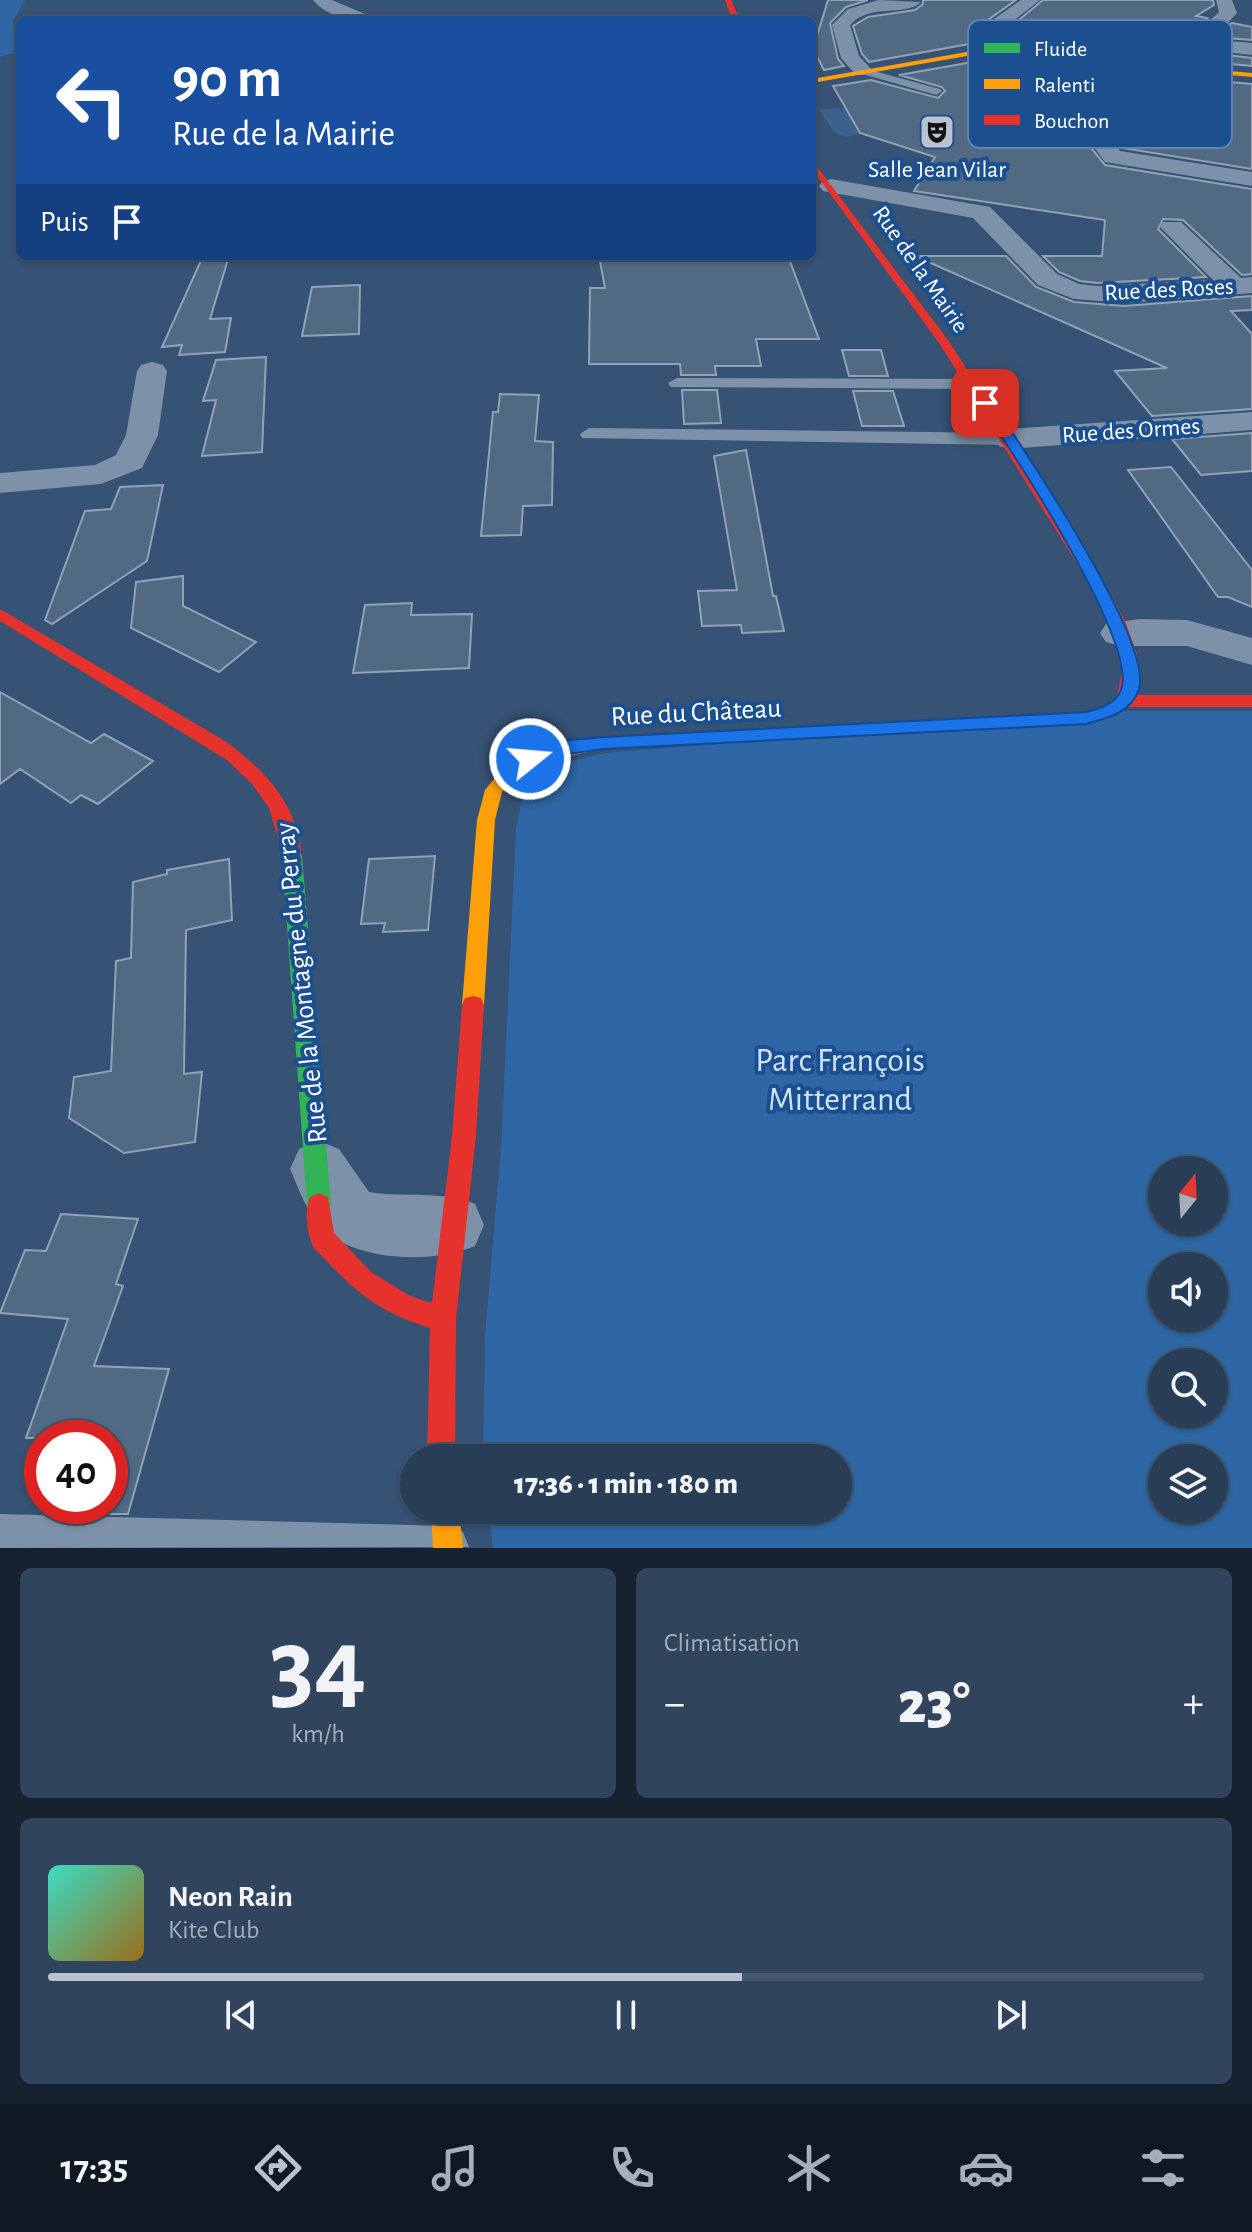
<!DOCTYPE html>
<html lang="fr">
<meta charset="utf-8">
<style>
:root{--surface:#283e57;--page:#30455d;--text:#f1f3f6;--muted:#a5aeba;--line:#44576d;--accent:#b9c2ce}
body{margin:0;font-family:"Alegreya Sans",sans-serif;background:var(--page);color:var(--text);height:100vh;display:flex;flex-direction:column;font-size:30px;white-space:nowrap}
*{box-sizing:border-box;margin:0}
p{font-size:26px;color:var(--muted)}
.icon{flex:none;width:44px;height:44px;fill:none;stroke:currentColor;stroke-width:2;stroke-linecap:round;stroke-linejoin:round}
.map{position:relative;height:1548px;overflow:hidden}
.details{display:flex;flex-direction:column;gap:20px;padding:20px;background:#162230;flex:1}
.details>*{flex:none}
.banner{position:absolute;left:16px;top:16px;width:800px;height:244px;border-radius:12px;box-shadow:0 2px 6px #0004,0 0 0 2px var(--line);background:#1a4fa0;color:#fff;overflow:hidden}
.needle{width:52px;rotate:18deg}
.tools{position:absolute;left:1148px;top:1156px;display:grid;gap:16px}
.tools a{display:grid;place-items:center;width:80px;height:80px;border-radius:50%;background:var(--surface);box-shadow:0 2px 6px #0004,0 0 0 2px var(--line);font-size:40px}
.speed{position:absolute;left:24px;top:1420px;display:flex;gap:16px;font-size:40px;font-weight:700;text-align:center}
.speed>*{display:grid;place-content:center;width:104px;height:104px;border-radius:50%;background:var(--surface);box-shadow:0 2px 6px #0004,0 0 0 2px var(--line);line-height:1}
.speed .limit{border:12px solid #d22;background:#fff;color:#111}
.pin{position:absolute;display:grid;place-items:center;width:68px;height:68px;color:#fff;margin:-34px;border-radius:16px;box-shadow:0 4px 12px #0006}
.me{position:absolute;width:88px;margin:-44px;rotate:73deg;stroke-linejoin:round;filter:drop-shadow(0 0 6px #0008)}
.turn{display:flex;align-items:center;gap:28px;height:168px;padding:0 24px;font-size:36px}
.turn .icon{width:104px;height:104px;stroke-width:2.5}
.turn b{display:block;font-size:56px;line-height:68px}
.then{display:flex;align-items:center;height:76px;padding:0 24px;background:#0003;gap:16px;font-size:30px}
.big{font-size:60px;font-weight:800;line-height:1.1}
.details .widget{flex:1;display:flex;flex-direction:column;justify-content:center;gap:12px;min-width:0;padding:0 28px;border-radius:12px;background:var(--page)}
.details .dial{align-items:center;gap:0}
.dial b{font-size:104px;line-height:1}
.song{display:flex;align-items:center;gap:24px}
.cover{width:96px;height:96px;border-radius:12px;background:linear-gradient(135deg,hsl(170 70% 55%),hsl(40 70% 35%))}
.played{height:8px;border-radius:4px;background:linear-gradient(90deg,var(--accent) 60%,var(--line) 60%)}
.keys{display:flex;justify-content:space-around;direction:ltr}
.heat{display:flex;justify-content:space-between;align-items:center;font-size:44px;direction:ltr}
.details .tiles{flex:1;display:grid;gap:20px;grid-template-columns:1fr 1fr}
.widget:last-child{grid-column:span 2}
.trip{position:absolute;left:400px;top:1444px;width:452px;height:80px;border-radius:40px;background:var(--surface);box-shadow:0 2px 6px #0004,0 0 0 2px var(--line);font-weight:800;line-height:80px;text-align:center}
.dock{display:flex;height:128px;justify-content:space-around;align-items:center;background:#101923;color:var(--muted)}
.dock .icon{width:56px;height:56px}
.dock .on{color:var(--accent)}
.dock b{font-size:36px;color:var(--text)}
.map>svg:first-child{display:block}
.green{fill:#2f66a5;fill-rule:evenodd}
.water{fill:#3b618d}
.building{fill:#526984;stroke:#92a2b6;stroke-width:2}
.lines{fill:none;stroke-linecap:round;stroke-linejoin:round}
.lane{fill:#7d92a8;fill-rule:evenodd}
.street{fill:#7d92a8;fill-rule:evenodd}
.fast{fill:#30b455;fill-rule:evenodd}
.slow{fill:#ff9f0a;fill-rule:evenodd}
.jam{fill:#e5322d;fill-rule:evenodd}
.route{fill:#1a73e8;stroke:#114b97;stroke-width:2}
.labels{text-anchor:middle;stroke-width:8;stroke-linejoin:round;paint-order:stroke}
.far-poi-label{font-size:24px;fill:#fff;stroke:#1b4f8f}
.far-street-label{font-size:24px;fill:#fff;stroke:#1b4f8f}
.street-label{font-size:28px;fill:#fff;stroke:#1b4f8f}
.near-park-label{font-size:34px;fill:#cfe3fa;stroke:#1b4f8f}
.key{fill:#1b4f8f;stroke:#5f84b1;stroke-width:2}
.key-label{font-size:22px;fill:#fff}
</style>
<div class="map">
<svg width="1252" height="1548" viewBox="0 0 1252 1548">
<rect width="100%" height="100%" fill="#365274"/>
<path class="green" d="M 0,0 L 25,0 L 12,23 L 20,31 L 20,51 L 0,57 Z
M 1128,711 L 1252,711 L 1252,1548 L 493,1548 L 489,1510 L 838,1510 L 838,1458 L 483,1458 L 485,1335 L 501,1149 L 516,828 L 522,799 L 572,761 L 604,753 ZM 1162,1170 L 1214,1170 L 1214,1222 L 1162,1222 ZM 1162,1266 L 1214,1266 L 1214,1318 L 1162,1318 ZM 1162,1362 L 1214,1362 L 1214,1414 L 1162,1414 ZM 1162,1458 L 1214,1458 L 1214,1510 L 1162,1510 Z"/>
<path class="water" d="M 851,108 L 853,110 L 846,111 L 862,133 L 847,137 L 835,134 L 819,109 Z"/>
<path class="building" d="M 828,0 L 868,0 L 846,7 L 830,23 L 838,59 L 844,66 L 824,70 L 813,49 Z
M 923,0 L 1016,0 L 978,27 L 969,44 L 869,62 L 862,54 L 853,26 L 868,17 L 915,10 L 923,4 Z
M 1043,0 L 1213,0 L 1214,5 L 1196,16 L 1207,18 L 1183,36 L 1176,59 L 996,43 L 997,38 Z
M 1232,23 L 1252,27 L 1252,40 L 1213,37 Z
M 1202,52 L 1252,58 L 1252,66 L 1200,61 Z
M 984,60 L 1045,66 L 1085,106 L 1092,130 L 1092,149 L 1105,165 L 1252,189 L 1252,274 L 1242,275 L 1183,220 L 1163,219 L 1158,229 L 1206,277 L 1097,283 L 1080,281 L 1059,272 L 1043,256 L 1102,256 L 1105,220 L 914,191 L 935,157 L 860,133 L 833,86 L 871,80 L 938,98 L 945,91 L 942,87 L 899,75 Z
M 1081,69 L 1252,84 L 1252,169 L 1122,148 L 1117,118 L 1111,103 Z
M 203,256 L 229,256 L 210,319 L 231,318 L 225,352 L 179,355 L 182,345 L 162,347 Z
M 599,256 L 788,256 L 819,339 L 756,339 L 761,366 L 715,366 L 716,375 L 681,375 L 680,364 L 589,364 L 590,288 L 605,288 Z
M 915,256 L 1006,256 L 1036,287 L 1074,302 L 1124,306 L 1252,296 L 1252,310 L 1231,311 L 1252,334 L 1252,409 L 1152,416 L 1115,371 L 1167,368 Z
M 360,285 L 359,334 L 302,336 L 312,287 Z
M 842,350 L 881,350 L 888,376 L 849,376 Z
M 266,357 L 262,452 L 202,456 L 216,400 L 203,401 L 216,360 Z
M 682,390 L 717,390 L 721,423 L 684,424 Z
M 853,391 L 893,391 L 904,426 L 862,426 Z
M 500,394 L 539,395 L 535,441 L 553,442 L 552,505 L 523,506 L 521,535 L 481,536 L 493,412 L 498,412 Z
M 1252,433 L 1252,471 L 1201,475 L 1172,439 Z
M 746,450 L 773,596 L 776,596 L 784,631 L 742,633 L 741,625 L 702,626 L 698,591 L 737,590 L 714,456 Z
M 1171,467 L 1252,570 L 1252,607 L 1228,597 L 1218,597 L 1128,470 Z
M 163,485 L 147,561 L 52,624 L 45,620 L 85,511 L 111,509 L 120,487 Z
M 183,576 L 183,606 L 256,642 L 219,672 L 131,628 L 136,582 Z
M 412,603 L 411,615 L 472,614 L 469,668 L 353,673 L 365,605 Z
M 0,692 L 91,743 L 104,734 L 153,761 L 98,804 L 81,795 L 71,803 L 20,769 L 0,784 Z
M 435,856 L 428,930 L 383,932 L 385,923 L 361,924 L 369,859 Z
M 229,859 L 232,920 L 186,930 L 184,1074 L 202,1072 L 195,1142 L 124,1153 L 69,1118 L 74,1077 L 111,1071 L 116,961 L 131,958 L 133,882 L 167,874 L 167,870 Z
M 61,1214 L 138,1219 L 116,1284 L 123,1286 L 94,1366 L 169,1369 L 128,1514 L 110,1514 L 110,1438 L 26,1438 L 68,1319 L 0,1313 L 25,1250 L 46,1251 Z"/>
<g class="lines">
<path class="lane" d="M 863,68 L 940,89 L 942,91 L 936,95 L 859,73 L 857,71 Z
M 677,378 L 972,379 L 981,384 L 972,389 L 671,387 L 668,383 Z
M 589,428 L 1010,433 L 1020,439 L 1010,445 L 582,438 L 580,434 Z
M 0,1514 L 448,1526 L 463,1532 L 469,1547 L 0,1548 Z"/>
<path class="street" d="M 313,0 L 332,0 L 379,20 C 354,20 330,20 313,0 Z
M 879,0 L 921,2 C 904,18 871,2 850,25 L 859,56 L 873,71 L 870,75 L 856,75 L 841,58 L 832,25 L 848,9 Z
M 1021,0 L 1040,0 L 994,36 L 991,55 L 977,55 L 972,43 L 980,29 Z
M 1216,0 L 1232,0 L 1237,13 L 1226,25 L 1204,39 L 1252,43 L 1252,55 L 1199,49 L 1195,73 L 1181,73 L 1178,69 C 1182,24 1192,39 1219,12 Z
M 1050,50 L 1057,52 C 1077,70 1103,88 1113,114 C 1118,126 1113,142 1120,151 L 1252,172 L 1252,186 L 1105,162 L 1094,147 C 1101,95 1067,90 1041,56 Z
M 831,179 L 990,207 L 1057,274 L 1079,284 L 1097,286 L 1213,280 L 1160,227 L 1163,222 L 1181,222 L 1241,278 L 1252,277 L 1252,293 L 1124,303 L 1074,299 L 1038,285 L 973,218 L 823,191 L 819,186 L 823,181 Z
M 152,362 L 163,365 L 167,371 L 158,435 L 142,468 L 101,484 L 0,493 L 0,473 L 95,465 L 116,455 L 126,435 L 137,371 L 141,365 Z
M 1252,412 L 1252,430 L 1010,449 L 999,446 L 994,439 L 999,432 L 1010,429 Z
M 1140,619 L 1187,620 L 1252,638 L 1252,665 L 1187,646 L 1120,646 L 1106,642 L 1100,633 L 1106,624 Z
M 319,1141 L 339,1149 L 369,1192 C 405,1198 442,1190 475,1204 L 484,1225 L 475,1246 C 434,1263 364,1262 327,1233 C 309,1219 299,1189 290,1169 L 299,1149 Z"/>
<path class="fast" d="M 292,849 L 299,851 L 302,856 L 331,1205 L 328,1213 L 319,1217 L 310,1213 L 307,1205 L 282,856 L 285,851 Z"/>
<path class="slow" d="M 984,49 L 1252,73 L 1252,77 L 984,53 L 812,83 L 812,79 Z
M 869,723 L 878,729 L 869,735 L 604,749 L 546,760 L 520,772 L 502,792 L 495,820 L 484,1005 L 481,1012 L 473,1014 L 465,1012 L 462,1005 L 477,820 L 485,790 L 508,762 L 542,748 L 604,737 Z
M 431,1510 L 459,1510 L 463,1548 L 433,1548 Z"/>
<path class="jam" d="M 725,0 L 731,0 L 740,20 L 732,20 Z
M 812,160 L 948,340 L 1103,580 L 1126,623 L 1137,654 L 1139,670 L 1134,695 L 1252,695 L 1252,707 L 1128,707 L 1114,716 L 1086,724 L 863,733 L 860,729 L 863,725 L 869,723 L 1086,712 L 1102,708 L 1117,698 L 1122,670 L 1120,654 L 1110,623 L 1087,580 L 939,343 L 812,169 Z
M 0,609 L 225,741 C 257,764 285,791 297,830 C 300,840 303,852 299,861 L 285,861 L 269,808 L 252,784 L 227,760 L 0,621 Z
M 473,996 L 481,998 L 484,1005 L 476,1136 L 456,1319 L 455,1458 L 427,1458 L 430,1328 C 374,1311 352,1288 313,1247 C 307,1232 304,1211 310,1197 L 319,1193 L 328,1197 L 334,1233 L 371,1272 L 410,1296 L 432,1303 L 452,1136 L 462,1005 L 465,998 Z"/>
</g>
<path class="route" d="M 980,400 L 990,400 C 1022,446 1153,640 1139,689 C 1131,713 1108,718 1086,724 L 604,749 L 554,756 L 530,766 L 524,764 L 521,759 C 538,738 579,740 604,737 L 1086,712 C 1099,709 1116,704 1121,690 C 1139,643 1010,448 979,403 Z"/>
<defs>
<symbol id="theatre-square" viewBox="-11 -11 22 22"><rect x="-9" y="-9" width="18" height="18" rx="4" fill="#b9c2ce" stroke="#1b4f8f"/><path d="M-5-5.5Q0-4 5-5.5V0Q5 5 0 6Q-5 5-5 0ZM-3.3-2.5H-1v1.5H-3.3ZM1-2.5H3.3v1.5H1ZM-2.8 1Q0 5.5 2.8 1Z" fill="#111"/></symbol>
</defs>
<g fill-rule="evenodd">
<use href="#theatre-square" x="917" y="112" width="40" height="40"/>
</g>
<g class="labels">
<g class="far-poi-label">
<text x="937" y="177">Salle Jean Vilar</text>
</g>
<g class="far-street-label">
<text transform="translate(921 269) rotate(55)" y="8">Rue de la Mairie</text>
<text transform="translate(1169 289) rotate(-3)" y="8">Rue des Roses</text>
<text transform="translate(1131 430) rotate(-4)" y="8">Rue des Ormes</text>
</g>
<g class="street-label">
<text transform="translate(696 711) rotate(-3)" y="10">Rue du Château</text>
<text transform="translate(300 983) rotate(-96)" y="10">Rue de la Montagne du Perray</text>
</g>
<g class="near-park-label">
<text x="840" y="1071">Parc François<tspan x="840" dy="39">Mitterrand</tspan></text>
</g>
</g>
<rect x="968" y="20" width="264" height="128" rx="12" class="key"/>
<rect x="984" y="43" width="36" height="10" fill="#30b455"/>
<rect x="984" y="79" width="36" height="10" fill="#ff9f0a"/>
<rect x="984" y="115" width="36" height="10" fill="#e5322d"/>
<g class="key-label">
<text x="1034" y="56">Fluide</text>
<text x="1034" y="92">Ralenti</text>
<text x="1034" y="128">Bouchon</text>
</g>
</svg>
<div class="tools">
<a><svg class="needle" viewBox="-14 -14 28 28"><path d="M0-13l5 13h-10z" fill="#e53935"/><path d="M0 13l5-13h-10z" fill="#a5aeba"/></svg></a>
<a><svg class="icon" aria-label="sound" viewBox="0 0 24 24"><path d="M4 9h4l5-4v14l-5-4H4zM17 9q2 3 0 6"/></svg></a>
<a><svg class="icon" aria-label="search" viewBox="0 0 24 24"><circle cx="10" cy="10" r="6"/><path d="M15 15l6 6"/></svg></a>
<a><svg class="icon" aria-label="layers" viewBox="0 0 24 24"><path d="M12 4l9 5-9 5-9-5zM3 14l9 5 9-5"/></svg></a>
</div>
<div class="speed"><div class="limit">40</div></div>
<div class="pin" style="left:985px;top:403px;background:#d93025"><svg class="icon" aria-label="arrive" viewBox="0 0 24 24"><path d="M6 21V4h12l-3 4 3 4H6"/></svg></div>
<svg class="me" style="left:530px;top:759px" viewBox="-20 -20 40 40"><circle r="17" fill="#1a73e8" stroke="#fff" stroke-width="3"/><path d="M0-11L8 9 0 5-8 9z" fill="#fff"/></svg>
<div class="trip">17:36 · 1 min · 180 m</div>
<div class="banner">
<div class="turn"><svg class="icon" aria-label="left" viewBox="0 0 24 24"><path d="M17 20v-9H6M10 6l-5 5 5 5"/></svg><div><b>90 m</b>Rue de la Mairie</div></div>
<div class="then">Puis<svg class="icon" aria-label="arrive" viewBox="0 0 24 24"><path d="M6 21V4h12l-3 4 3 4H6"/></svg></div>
</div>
</div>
<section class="details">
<div class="tiles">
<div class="widget dial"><b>34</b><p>km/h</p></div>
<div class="widget"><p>Climatisation</p>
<div class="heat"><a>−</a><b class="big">23°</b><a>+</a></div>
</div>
<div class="widget">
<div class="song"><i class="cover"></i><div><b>Neon Rain</b><p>Kite Club</p></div></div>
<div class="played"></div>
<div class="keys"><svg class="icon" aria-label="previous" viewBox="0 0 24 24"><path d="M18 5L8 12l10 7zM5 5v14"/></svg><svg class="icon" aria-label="pause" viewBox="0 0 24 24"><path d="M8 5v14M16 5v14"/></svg><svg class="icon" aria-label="next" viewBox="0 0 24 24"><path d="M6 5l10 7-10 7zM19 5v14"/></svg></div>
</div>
</div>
</section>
<nav class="dock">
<b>17:35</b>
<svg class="icon on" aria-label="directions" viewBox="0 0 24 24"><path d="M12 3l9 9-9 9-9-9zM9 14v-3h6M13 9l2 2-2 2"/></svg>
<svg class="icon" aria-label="music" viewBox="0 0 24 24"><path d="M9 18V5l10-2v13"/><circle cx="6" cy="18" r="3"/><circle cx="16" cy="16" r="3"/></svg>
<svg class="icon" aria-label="phone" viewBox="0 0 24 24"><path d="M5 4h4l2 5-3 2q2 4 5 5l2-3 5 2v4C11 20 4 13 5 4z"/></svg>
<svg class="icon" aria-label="climate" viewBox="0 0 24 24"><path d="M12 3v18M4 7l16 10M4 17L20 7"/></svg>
<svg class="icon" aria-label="car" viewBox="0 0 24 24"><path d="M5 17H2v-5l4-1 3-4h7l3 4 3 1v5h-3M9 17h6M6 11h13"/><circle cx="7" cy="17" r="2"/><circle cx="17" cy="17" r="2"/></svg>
<svg class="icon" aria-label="filters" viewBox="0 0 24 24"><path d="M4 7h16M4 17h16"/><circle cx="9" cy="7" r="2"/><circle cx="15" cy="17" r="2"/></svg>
</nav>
